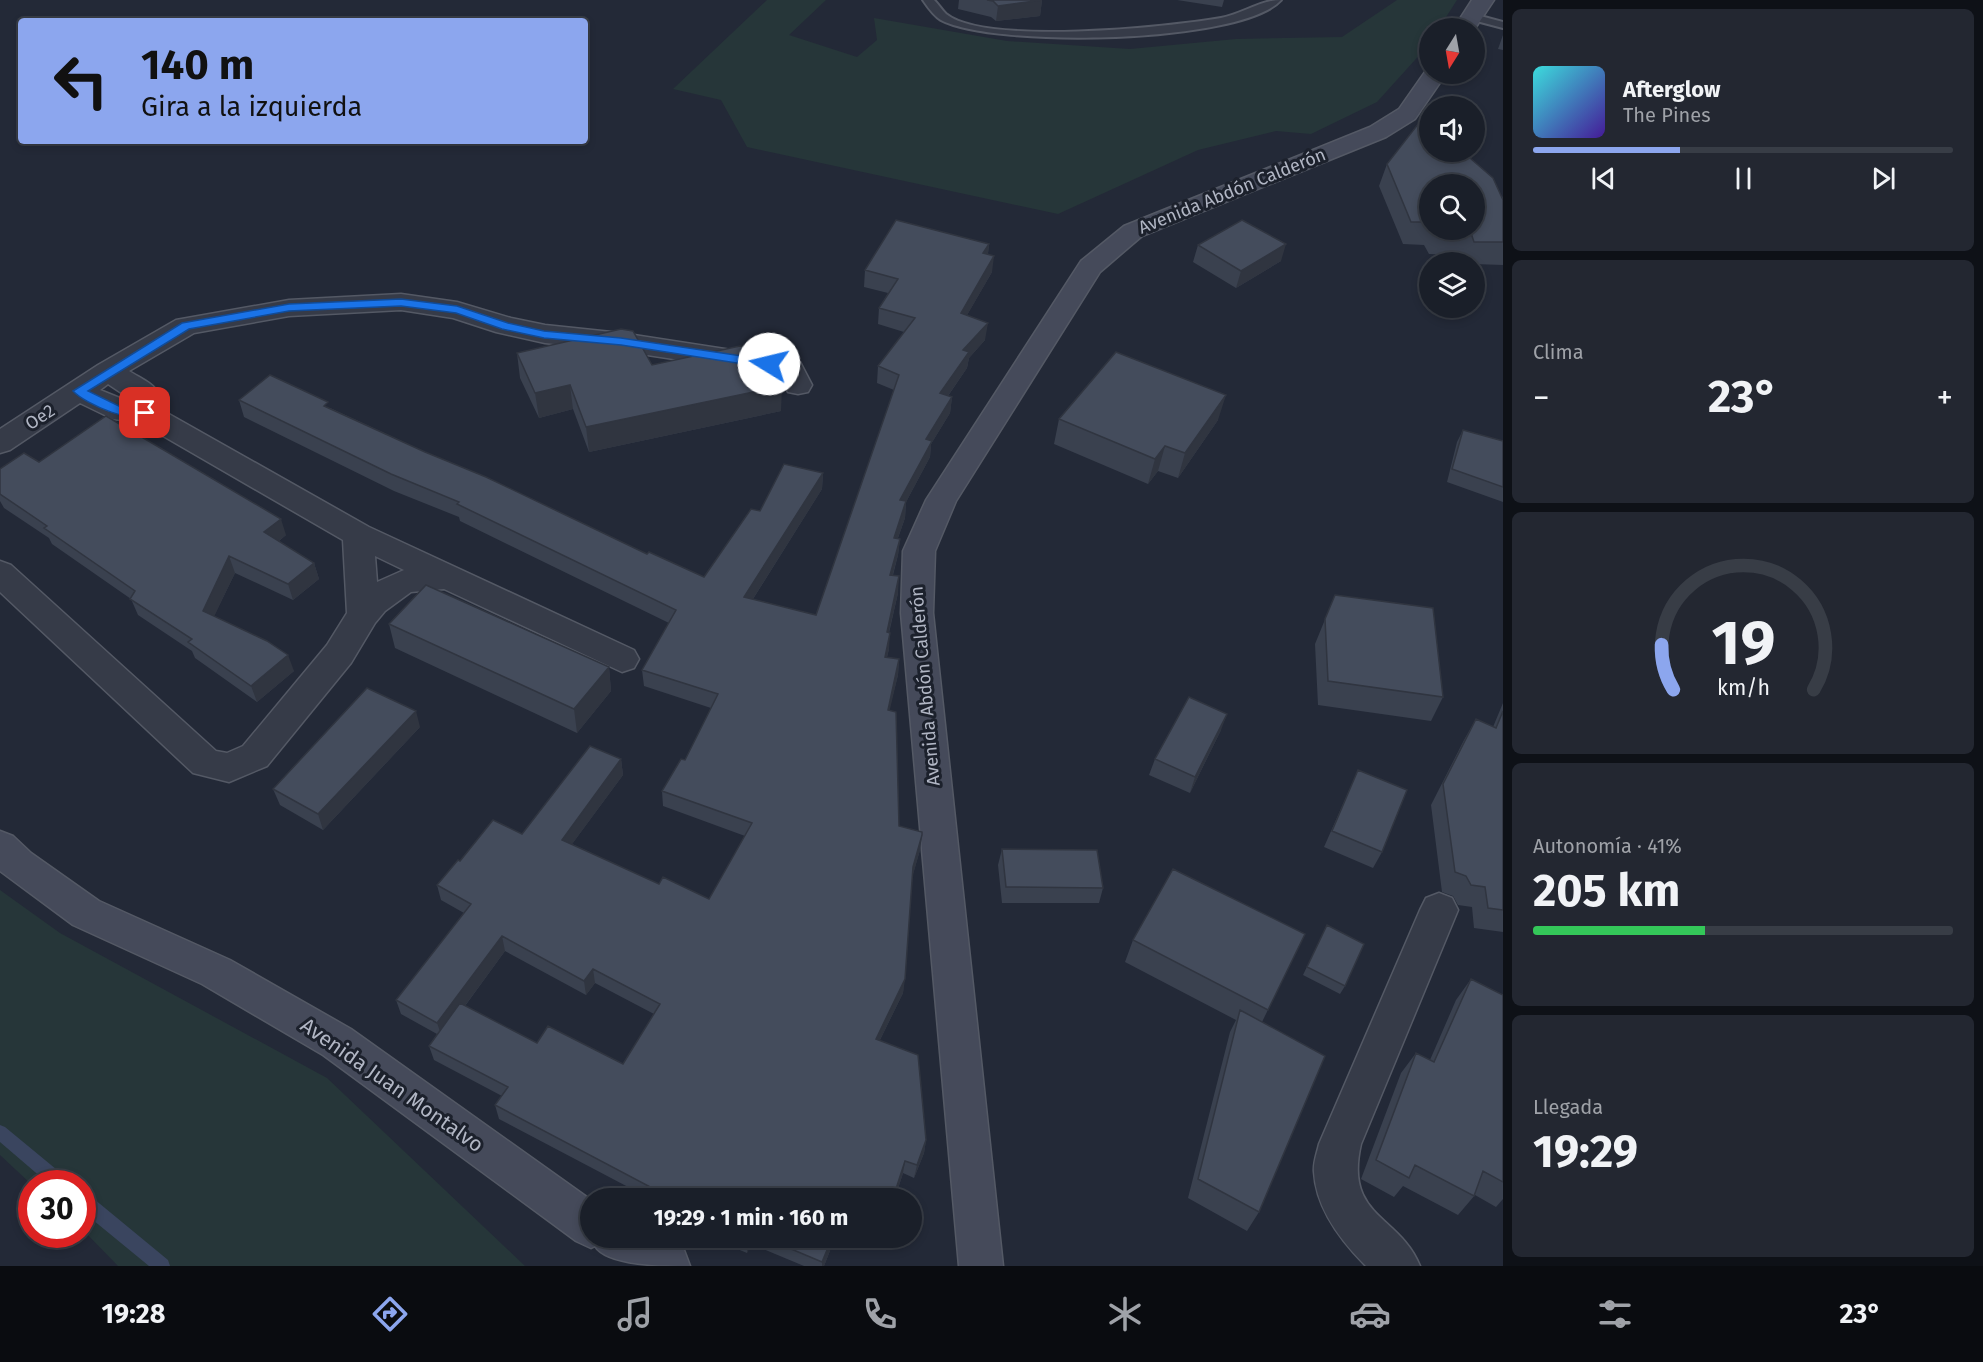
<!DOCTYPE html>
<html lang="es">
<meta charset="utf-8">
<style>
:root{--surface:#1a1f29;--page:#232731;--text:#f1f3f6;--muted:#9fa2a8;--line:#383d46;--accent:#8ca6ee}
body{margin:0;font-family:"Fira Sans",sans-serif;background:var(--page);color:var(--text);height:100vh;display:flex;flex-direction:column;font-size:22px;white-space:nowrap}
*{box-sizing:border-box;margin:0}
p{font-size:20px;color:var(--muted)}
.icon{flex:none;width:33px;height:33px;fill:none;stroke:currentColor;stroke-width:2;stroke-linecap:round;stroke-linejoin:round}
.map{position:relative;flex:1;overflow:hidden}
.panel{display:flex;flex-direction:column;gap:9px;padding:9px;background:#0e1117;width:480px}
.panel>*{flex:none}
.guide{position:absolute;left:18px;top:18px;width:570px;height:126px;border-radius:6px;box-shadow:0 3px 9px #0003,0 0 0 2px var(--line);background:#8ca6ee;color:#111;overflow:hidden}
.needle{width:39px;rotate:191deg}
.fabs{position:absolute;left:1419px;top:18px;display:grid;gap:12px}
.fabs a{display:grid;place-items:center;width:66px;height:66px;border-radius:50%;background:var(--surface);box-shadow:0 3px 9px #0003,0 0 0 2px var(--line);font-size:30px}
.speed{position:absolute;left:18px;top:1170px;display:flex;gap:12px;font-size:30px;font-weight:700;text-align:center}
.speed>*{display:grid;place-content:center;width:78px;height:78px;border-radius:50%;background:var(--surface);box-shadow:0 3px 9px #0003,0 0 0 2px var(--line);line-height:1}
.speed .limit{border:9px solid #d22;background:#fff;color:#111}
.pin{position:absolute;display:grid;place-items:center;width:51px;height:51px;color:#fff;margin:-26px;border-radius:12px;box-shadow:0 3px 9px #0006}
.me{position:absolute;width:66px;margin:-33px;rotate:279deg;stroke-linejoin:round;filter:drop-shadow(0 0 4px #0008)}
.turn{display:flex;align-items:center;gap:21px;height:126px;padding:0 24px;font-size:27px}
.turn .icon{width:78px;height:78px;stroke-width:2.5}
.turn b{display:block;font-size:42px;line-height:51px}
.big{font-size:45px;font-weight:700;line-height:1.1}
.panel .widget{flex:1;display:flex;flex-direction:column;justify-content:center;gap:9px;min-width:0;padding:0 21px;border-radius:9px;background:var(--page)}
.panel .dial{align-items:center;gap:0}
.dial svg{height:156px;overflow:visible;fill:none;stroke:var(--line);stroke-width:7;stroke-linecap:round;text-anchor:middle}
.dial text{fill:var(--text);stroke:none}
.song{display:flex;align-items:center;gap:18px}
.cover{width:72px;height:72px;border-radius:9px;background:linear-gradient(135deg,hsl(180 70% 55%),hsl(260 70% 35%))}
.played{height:6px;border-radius:3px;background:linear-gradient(90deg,var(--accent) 35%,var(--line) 35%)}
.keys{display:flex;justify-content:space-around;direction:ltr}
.heat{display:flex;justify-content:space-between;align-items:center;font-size:33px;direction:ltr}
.charge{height:9px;border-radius:4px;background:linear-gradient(90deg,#34c759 41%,var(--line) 0)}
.trip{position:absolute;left:580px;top:1188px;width:342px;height:60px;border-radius:30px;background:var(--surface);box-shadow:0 3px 9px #0003,0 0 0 2px var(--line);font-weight:700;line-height:60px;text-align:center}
.dock{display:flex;height:96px;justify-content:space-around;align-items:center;background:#0a0c10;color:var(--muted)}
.dock .icon{width:42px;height:42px}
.dock .selected{color:var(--accent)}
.dock b{font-size:27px;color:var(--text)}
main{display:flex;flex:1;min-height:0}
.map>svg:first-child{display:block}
.green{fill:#263639}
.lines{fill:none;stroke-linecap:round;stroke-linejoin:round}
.stream{fill:#3a455f;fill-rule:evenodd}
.lane-casing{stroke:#545965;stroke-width:4}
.street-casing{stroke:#545965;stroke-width:3}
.secondary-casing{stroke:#545965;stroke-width:3}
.lane{fill:#363b48;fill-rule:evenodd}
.street{fill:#363b48;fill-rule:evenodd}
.secondary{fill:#454a5a;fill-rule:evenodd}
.wall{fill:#3a414f;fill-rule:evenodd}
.shaded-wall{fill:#303540}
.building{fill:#444c5c;stroke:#303540;stroke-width:1.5}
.route{fill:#1a73e8;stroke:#114b97;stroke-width:1.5}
.labels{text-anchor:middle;stroke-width:6;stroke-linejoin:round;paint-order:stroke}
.street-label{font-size:18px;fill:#b1b6c4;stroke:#1c212c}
.near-street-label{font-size:21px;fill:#b1b6c4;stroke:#1c212c}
</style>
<main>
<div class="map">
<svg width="1503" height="1266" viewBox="0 0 1503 1266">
<rect width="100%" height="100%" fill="#232937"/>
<path class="green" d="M 767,0 L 826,0 L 789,35 L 857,57 L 877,40 L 874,18 L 1007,41 L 1130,49 L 1236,39 L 1342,37 L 1397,0 L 1457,0 L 1439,28 L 1430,28 L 1429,43 L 1424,50 L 1377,102 L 1311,134 L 1276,131 L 1198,150 L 1058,214 L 747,147 L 721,100 L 673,89 Z
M 0,890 L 60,933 L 327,1078 L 525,1266 L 118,1266 L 83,1230 L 82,1184 L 31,1184 L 0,1155 Z"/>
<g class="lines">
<path class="stream" d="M 0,1125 L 5,1127 L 68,1179 L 70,1184 L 49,1184 L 0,1142 Z
M 82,1192 L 88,1194 L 168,1260 L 170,1266 L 149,1266 L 82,1211 Z"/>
<defs>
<path id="lane" d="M 923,0 L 934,0 C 938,4 942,10 946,14 C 986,46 1169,27 1221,18 C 1242,14 1261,0 1281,0 C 1241,44 994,48 941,20 C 934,16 927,6 923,0 Z
M 1473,14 L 1503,22 L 1503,28 L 1469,19 L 1468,17 Z"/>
<path id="street" d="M 401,294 L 457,302 L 511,318 L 545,325 L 621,333 L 790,359 L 800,362 L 812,385 L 808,392 L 798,394 L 788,392 L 779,375 L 621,351 L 545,343 L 496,332 L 453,318 L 401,310 L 289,316 L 194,333 L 129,371 C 146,382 162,385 160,409 L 369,527 L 634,650 L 639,659 L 634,668 L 622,672 L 444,589 L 411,592 L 385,611 L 375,623 L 351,663 L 267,766 L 229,782 L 193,773 L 0,592 L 0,561 L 11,565 L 216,751 L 227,753 L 243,746 L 327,645 L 347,613 L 343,540 L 139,422 L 113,419 L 80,403 L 10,450 L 0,453 L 0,429 L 98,365 L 176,320 L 289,300 ZM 108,384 L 132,400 L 132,403 L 100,390 ZM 375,556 L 404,570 L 377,582 Z
M 1439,893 L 1452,898 L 1458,910 L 1361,1144 C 1344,1218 1399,1214 1420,1266 L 1366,1266 C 1341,1241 1316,1209 1314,1172 C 1313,1163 1317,1153 1319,1144 L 1420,910 L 1426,898 Z"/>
<path id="secondary" d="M 1472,0 L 1494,0 L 1474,30 L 1454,28 Z
M 1427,69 L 1430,69 L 1430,74 L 1446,74 L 1415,119 L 1386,137 L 1142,236 L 1100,272 L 956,501 L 935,551 L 933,613 L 1003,1266 L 959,1266 L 901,613 L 903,551 L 926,500 L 1081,261 L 1124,226 L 1370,127 L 1399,109 Z
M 0,831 L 13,836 L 31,853 L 99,901 L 230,960 L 351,1029 L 591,1200 L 591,1238 L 659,1238 L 684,1250 L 690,1266 C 665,1266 607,1266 595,1246 L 591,1248 L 576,1241 L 323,1055 L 202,984 L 73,925 L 0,871 Z"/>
</defs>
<use href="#lane" class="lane-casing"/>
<use href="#street" class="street-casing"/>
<use href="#secondary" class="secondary-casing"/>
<use href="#lane" class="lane"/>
<use href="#street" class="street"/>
<use href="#secondary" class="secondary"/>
</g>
<path class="wall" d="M 959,0 L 1042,0 L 1040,16 L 996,21 L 991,17 L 958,9 Z
M 1177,0 L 1224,0 L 1222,7 Z
M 1503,35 L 1503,50 L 1498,49 Z
M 1387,164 L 1502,198 L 1503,196 L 1503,265 L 1474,264 L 1474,262 L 1465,262 L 1462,255 L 1429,254 L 1424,245 L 1403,244 L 1379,186 ZM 1430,184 L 1474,230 L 1430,230 Z
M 989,244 L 988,254 L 992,272 L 967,315 L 985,340 L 969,358 L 967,368 L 948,396 L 952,397 L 950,413 L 931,444 L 930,457 L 906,502 L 905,518 L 898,538 L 900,539 L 898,555 L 893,575 L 898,593 L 889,633 L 889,649 L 887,657 L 899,659 L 898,675 L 889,710 L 899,826 L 922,835 L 920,850 L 912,877 L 903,993 L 880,1040 L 926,1140 L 924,1153 L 914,1178 L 903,1173 L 895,1198 L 649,1198 L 499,1119 L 495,1105 L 502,1096 L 434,1060 L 429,1046 L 437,1034 L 401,1014 L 396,1000 L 464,913 L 441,900 L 437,885 L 460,861 L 522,834 L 621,759 L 623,775 L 572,844 L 659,884 L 709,899 L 745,836 L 663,806 L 662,791 L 685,760 L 711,708 L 644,686 L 642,670 L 669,623 L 460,521 L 459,517 L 394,491 L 244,417 L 239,400 L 330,408 L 647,554 L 704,577 L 760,511 L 823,473 L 822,489 L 753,599 L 816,615 L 894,390 L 877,383 L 878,366 L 904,332 L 878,324 L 879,308 L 888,293 L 864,287 L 865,270 ZM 505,951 L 586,995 L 595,983 L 654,1014 L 623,1064 L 537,1043 L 465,1006 Z
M 1198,245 L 1281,261 L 1236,288 L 1193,262 Z
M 517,353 L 652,365 L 781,411 L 589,452 L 573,409 L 539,418 L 520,378 Z
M 1059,419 L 1218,420 L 1178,478 L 1158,471 L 1148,484 L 1054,444 Z
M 1463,430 L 1503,441 L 1503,502 L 1447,482 L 1457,442 Z
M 39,462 L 286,535 L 279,541 L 314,563 L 319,579 L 293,600 L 235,573 L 214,616 L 294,671 L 257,702 L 195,658 L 192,651 L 138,615 L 131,599 L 52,544 L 49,538 L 4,508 L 0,501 L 0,469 Z
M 1335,595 L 1443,697 L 1431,721 L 1318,705 L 1315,644 Z
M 389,624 L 609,667 L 611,691 L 577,733 L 395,648 Z
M 1503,703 L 1503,932 L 1474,928 L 1472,907 L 1458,905 L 1453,896 L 1442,892 L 1431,805 L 1464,740 L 1476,719 L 1493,727 Z
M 420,727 L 323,830 L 280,805 L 273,789 Z
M 1221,730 L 1190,793 L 1149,775 L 1155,759 Z
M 1358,770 L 1382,852 L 1373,868 L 1324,847 Z
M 1002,849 L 1103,888 L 1099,903 L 1002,903 L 998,865 Z
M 1327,925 L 1345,986 L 1340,994 L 1303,975 Z
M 1305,934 L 1262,1022 L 1259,1212 L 1247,1231 L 1188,1198 L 1230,1032 L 1236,1020 L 1125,962 L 1133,940 Z
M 1471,979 L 1503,995 L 1503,1199 L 1496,1207 L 1475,1195 L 1458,1215 L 1403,1186 L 1394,1197 L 1361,1179 L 1401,1073 L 1416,1053 L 1430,1060 L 1456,1000 Z
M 711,1238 L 835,1238 L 824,1266 L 804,1266 L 751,1244 L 747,1253 Z"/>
<path class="shaded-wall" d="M 1042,0 L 1040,16 L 996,21 L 998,6 Z
M 989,244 L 987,261 L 983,253 Z
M 1286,244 L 1281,261 L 1236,288 L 1241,271 Z
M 994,256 L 992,272 L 959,329 L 961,313 Z
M 988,323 L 985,340 L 969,358 L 967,368 L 938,410 L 940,393 L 963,350 Z
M 570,385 L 573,409 L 539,418 L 535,393 Z
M 782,386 L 781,411 L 589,452 L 586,427 Z
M 1226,395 L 1218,420 L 1178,478 L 1185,453 Z
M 952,397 L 950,413 L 931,444 L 930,457 L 906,502 L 905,518 L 892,554 L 894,538 L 900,500 L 926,439 Z
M 1165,446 L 1158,471 L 1148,484 L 1155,459 Z
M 823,473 L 822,489 L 744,613 L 744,597 Z
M 281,519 L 286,535 L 269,549 L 264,532 Z
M 900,539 L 898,555 L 888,591 L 890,575 Z
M 229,556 L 235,573 L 209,627 L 203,611 Z
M 314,563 L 319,579 L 293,600 L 288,584 Z
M 899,576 L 898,593 L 885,648 L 887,632 Z
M 890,633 L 889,649 L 883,673 L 885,657 Z
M 288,655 L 294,671 L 257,702 L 251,686 Z
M 899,659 L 898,675 L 886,726 L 888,710 Z
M 609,667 L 611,691 L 577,733 L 574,709 Z
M 416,711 L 420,727 L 323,830 L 318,814 Z
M 1227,714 L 1221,730 L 1190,793 L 1195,777 Z
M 621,759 L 623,775 L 564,855 L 562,840 Z
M 922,835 L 920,850 L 911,882 L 913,867 Z
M 502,936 L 505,951 L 442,1037 L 437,1023 Z
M 593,969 L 595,983 L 586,995 L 584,981 Z
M 905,979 L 903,993 L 874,1052 L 876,1039 Z
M 926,1140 L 924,1153 L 914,1178 L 917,1165 Z
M 905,1161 L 903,1173 L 895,1198 L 893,1198 Z
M 749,1238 L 751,1238 L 751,1244 L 747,1253 L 747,1241 Z
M 832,1238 L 835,1238 L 824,1266 L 822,1266 L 822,1262 Z"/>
<path class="building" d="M 987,0 L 1042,0 L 998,6 L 993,1 Z
M 1422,119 L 1430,121 L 1430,152 L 1463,152 L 1493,178 L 1503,200 L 1503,242 L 1474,242 L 1471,233 L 1437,232 L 1436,230 L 1474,230 L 1474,184 L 1430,184 L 1430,222 L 1411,222 L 1387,164 Z
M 896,220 L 989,244 L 983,253 L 994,256 L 961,313 L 988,323 L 963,350 L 969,352 L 940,393 L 952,397 L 926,439 L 932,441 L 900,500 L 906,501 L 894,538 L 900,539 L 890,575 L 899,576 L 887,632 L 890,633 L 885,657 L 899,659 L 888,710 L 896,712 L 899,826 L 922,832 L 922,835 L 913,867 L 905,979 L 876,1039 L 918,1055 L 926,1140 L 917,1165 L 905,1161 L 893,1198 L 671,1198 L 495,1105 L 508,1087 L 429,1046 L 460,1003 L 537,1043 L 548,1026 L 623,1064 L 660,1004 L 593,969 L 584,981 L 502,936 L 437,1023 L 396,1000 L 471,904 L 437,885 L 458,860 L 460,861 L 493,820 L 522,834 L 590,746 L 621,759 L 562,840 L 659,884 L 663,877 L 709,899 L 752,823 L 662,791 L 681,759 L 685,760 L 718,694 L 642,670 L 676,610 L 457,504 L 459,502 L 391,474 L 239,400 L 270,375 L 328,402 L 324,406 L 425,452 L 486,477 L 647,554 L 649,552 L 704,577 L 751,509 L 760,511 L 784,464 L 823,473 L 744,597 L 816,615 L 899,375 L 878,366 L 915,318 L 879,308 L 898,279 L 865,270 Z
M 1242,220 L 1286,244 L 1241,271 L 1198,245 Z
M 621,329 L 633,331 L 652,365 L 740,346 L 763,350 L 782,386 L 586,427 L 570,385 L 535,393 L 517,353 Z
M 1116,352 L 1226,395 L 1185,453 L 1165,446 L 1155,459 L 1059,419 Z
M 106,416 L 281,519 L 264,532 L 314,563 L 288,584 L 229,556 L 203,611 L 267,641 L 288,655 L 251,686 L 188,642 L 192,639 L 130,599 L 135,591 L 44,528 L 47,526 L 0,494 L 0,469 L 24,453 L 39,462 Z
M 1463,430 L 1503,441 L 1503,487 L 1452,469 Z
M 426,585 L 609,667 L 574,709 L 389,624 Z
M 1335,595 L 1433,608 L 1443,697 L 1328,681 L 1325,619 Z
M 367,688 L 416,711 L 318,814 L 273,789 Z
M 1189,697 L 1227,714 L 1195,777 L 1155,759 Z
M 1503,711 L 1503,910 L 1488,908 L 1485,887 L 1471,885 L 1466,876 L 1455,872 L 1443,784 L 1476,719 L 1496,728 Z
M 1358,770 L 1407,790 L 1382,852 L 1332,831 Z
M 1002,849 L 1097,850 L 1103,888 L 1006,887 Z
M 1173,869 L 1305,934 L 1268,1010 L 1133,940 Z
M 1327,925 L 1364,944 L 1345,986 L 1307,967 Z
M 1471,979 L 1503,995 L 1503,1182 L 1483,1171 L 1474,1196 L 1415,1165 L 1409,1178 L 1376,1160 L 1416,1053 L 1434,1062 Z
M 1240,1010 L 1325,1056 L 1259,1212 L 1198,1179 Z
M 739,1238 L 749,1238 L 747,1241 Z
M 765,1238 L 832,1238 L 822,1262 Z"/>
<path class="route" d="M 401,299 L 457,306 L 508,323 L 544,331 L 621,338 L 769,360 L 775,364 L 769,368 L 621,345 L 544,338 L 502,329 L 456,313 L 401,306 L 289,311 L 189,329 L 88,391 L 125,409 L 149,410 L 151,413 C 137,427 85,404 73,391 L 182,323 L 289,304 Z"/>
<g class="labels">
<g class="street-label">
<text transform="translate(1232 191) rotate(-22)" y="6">Avenida Abdón Calderón</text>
<text transform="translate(40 417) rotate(-33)" y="6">Oe2</text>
<text transform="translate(925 686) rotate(-95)" y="6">Avenida Abdón Calderón</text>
</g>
<g class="near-street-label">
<text transform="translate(392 1085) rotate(35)" y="7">Avenida Juan Montalvo</text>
</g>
</g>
</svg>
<div class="fabs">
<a><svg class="needle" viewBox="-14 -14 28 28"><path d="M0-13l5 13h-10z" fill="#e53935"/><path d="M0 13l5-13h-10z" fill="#9fa2a8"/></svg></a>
<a><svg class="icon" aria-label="sound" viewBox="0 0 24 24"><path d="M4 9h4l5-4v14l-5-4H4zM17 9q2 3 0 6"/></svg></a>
<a><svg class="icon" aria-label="search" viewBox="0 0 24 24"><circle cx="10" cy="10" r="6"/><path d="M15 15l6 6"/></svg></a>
<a><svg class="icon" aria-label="layers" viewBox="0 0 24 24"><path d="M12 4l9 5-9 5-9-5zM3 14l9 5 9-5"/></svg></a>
</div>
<div class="speed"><div class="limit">30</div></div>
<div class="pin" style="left:145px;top:413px;background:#d93025"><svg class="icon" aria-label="arrive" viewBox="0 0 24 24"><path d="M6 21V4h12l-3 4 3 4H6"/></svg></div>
<svg class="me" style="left:769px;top:364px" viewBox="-20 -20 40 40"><circle r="19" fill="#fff"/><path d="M0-13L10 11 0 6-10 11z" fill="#1a73e8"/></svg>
<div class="trip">19:29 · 1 min · 160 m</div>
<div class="guide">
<div class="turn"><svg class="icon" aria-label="left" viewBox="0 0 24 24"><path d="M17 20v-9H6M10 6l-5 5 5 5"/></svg><div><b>140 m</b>Gira a la izquierda</div></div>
</div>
</div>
<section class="panel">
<div class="widget">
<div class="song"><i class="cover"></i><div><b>Afterglow</b><p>The Pines</p></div></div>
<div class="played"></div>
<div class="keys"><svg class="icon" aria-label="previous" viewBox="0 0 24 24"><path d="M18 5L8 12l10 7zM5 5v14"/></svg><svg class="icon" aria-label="pause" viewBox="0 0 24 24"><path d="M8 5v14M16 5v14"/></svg><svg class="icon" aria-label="next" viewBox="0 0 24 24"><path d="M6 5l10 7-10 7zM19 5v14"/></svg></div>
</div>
<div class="widget"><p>Clima</p>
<div class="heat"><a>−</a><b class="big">23°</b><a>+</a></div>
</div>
<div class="widget dial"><svg viewBox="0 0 100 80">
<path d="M14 69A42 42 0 1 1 86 69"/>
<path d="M14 69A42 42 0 0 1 8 46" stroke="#8ca6ee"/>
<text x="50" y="56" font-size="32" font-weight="700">19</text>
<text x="50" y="72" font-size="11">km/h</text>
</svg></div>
<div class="widget"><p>Autonomía · 41%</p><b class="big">205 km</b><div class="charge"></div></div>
<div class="widget"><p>Llegada</p><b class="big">19:29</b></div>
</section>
</main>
<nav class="dock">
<b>19:28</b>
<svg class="icon selected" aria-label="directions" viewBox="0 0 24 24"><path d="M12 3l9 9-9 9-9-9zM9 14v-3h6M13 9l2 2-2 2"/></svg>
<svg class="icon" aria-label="music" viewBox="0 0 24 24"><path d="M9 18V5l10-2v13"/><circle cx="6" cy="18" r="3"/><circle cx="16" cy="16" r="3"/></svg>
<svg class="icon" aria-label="phone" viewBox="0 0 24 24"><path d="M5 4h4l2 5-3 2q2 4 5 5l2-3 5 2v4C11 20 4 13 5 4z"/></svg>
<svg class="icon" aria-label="climate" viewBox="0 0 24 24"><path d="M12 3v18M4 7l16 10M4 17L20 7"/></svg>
<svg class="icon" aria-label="car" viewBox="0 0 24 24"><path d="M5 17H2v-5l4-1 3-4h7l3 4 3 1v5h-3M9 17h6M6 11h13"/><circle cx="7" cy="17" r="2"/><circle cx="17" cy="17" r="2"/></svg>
<svg class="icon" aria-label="filters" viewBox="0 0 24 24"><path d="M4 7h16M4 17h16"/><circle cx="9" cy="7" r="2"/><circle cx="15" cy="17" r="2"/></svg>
<b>23°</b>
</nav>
